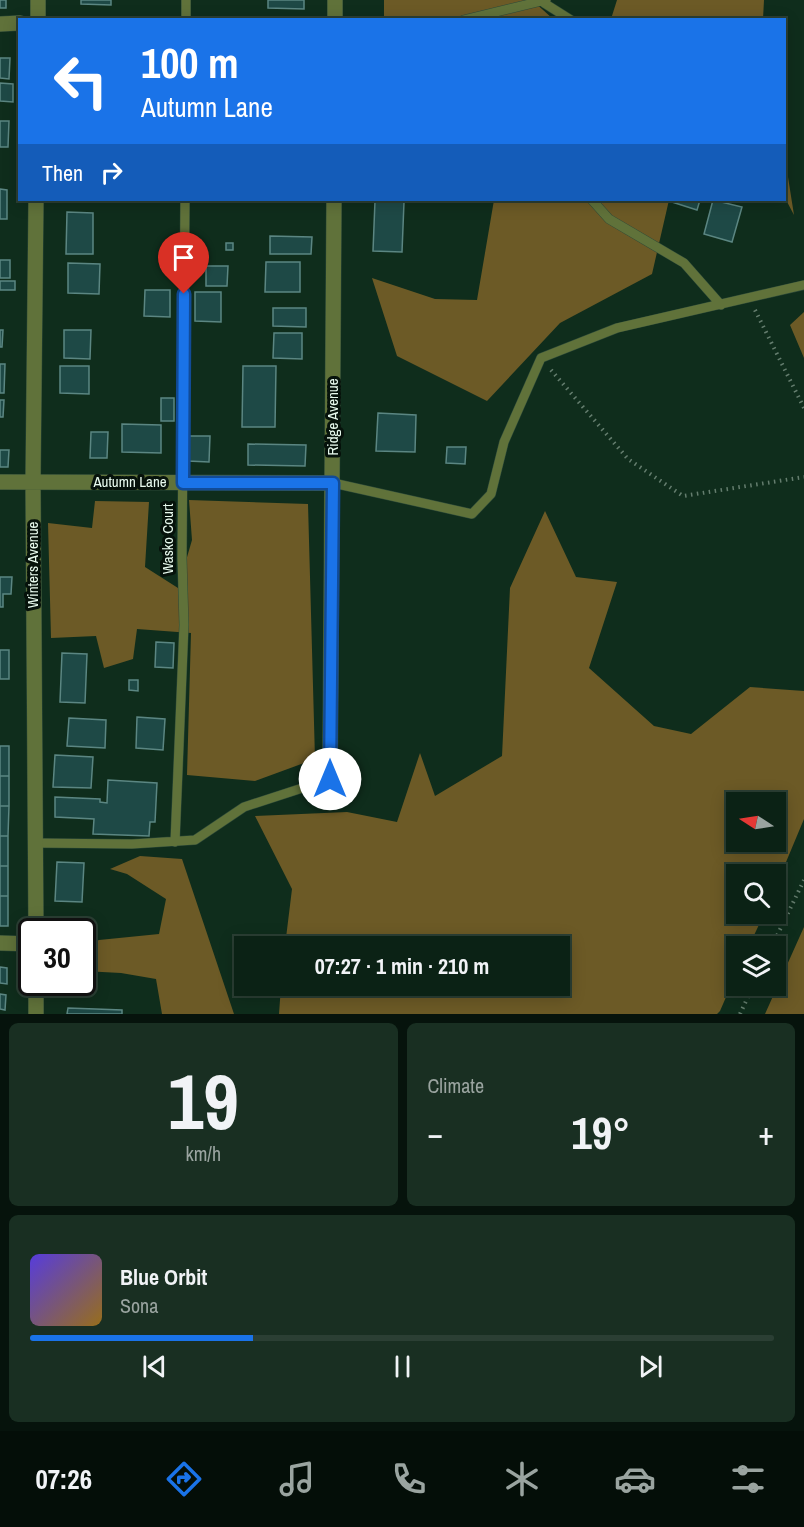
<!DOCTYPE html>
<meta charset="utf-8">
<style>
:root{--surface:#0b2215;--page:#192f22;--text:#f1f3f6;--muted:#9aa4a0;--line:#2b3f34;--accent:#1a73e8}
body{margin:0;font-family:"Archivo Narrow",sans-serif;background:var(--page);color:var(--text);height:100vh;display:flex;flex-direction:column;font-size:22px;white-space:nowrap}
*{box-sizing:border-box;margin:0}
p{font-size:20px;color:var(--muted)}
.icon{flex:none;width:33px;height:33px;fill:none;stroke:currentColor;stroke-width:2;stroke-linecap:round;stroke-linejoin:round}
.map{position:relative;height:1014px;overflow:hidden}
.sheet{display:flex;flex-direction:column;gap:9px;padding:9px;background:#06130c;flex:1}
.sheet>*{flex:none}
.guide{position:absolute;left:18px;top:18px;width:768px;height:183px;border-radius:0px;box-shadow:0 3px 15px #0003,0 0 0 2px var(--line);background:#1a73e8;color:#fff;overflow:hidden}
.needle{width:39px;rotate:282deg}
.tools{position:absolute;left:726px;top:792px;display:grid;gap:12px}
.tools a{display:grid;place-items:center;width:60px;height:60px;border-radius:0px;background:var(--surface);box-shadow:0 3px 15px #0003,0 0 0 2px var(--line);font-size:30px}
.speed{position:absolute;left:18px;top:918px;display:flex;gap:12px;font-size:30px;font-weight:700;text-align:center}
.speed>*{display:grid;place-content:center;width:78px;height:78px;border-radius:50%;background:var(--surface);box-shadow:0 3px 15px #0003,0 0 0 2px var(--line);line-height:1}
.speed .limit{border:3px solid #111;border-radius:9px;background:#fff;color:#111}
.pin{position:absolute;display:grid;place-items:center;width:51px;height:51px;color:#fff;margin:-62px -26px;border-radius:50% 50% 50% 0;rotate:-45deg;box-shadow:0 0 6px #0007}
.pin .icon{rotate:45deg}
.me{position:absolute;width:66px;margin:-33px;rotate:0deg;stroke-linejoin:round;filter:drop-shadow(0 0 4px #0008)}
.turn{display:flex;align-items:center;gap:21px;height:126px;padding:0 24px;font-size:27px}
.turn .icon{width:78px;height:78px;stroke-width:2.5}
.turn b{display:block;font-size:42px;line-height:51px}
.then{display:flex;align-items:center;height:57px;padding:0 24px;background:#0003;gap:12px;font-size:22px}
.big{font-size:45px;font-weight:700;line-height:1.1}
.sheet .card{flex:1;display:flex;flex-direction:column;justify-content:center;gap:9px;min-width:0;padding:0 21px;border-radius:9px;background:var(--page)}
.sheet .dial{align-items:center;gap:0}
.dial b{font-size:78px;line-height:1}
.song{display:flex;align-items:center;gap:18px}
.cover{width:72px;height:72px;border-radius:9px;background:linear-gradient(135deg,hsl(250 70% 55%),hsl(40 70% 35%))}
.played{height:6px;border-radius:3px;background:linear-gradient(90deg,var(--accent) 30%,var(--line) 30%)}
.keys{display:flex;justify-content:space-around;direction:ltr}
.heat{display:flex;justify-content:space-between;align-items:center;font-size:33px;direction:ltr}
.sheet .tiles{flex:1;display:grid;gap:9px;grid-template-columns:1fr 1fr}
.card:last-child{grid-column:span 2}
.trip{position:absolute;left:234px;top:936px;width:336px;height:60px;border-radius:0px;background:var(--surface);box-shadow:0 3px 15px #0003,0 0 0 2px var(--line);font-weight:700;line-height:60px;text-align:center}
.tabs{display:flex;height:96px;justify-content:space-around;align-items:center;background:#040e08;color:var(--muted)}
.tabs .icon{width:42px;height:42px}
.tabs .active{color:var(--accent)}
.tabs b{font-size:27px;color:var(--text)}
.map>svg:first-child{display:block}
.forest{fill:#6c5a26;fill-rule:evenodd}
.building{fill:#1e4946;stroke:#5b8682;stroke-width:1.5}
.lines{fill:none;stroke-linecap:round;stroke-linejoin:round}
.service-casing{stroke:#2d4a39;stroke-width:10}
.minor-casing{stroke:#2d4a39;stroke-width:16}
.path{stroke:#647d6e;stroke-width:4;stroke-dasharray:1.5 4.5;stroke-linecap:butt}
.service{stroke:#60723a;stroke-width:9}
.minor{stroke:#60723a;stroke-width:15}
.route-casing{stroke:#114b97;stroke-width:15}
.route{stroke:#1a73e8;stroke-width:10}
.labels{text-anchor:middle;stroke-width:6;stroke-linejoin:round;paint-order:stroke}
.street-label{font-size:15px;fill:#e8faee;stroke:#06120b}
</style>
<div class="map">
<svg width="804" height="1014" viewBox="0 0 804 1014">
<rect width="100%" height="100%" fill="#0f2d1c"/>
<path class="forest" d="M 384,0 L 532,0 L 553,19 L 384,20 Z
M 617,0 L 764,0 L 763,19 L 611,19 Z
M 784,158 L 785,158 L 794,215 L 785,198 Z
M 494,200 L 669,200 L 652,274 L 560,323 L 487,401 L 397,356 L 372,278 L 435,299 L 477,300 Z
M 804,312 L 804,358 L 790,325 Z
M 189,500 L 308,504 L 315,759 L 255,781 L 187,775 L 191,633 L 137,629 L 133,659 L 104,668 L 96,636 L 51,638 L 48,523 L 92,528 L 95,501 L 149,502 L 145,567 L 178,588 L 192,540 Z
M 545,511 L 576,577 L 617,582 L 589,668 L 654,726 L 691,734 L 750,687 L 804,691 L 804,819 L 776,886 L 776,874 L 736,874 L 736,914 L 764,914 L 749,946 L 736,946 L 736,974 L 720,1011 L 717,1014 L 279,1014 L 281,986 L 560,986 L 560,946 L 285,946 L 292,889 L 255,816 L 347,812 L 397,822 L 420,753 L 435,796 L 502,756 L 510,588 ZM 776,802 L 776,842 L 736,842 L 736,802 Z
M 140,856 L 182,859 L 234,1014 L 162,1014 L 156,979 L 121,973 L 83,971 L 83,946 L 99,940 L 159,934 L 166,899 L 127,874 L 110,869 Z
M 804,927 L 804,1014 L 765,1014 Z"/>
<path class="building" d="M 0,0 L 6,0 L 6,8 L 0,8 Z
M 81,0 L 111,0 L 111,5 L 81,4 Z
M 268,0 L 304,0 L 304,9 L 268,8 Z
M 0,58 L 10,58 L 9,79 L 0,78 Z
M 0,83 L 13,84 L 13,102 L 0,101 Z
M 0,121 L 9,121 L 8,147 L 0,147 Z
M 0,189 L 7,190 L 7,219 L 0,219 Z
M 673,200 L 700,200 L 697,210 L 672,202 Z
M 713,200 L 742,207 L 732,242 L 704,234 Z
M 375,201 L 404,202 L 402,252 L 373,251 Z
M 67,212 L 93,213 L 93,254 L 66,254 Z
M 270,236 L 312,237 L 311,254 L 270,254 Z
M 226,243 L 233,243 L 233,250 L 226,250 Z
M 0,260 L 10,260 L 10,278 L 0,278 Z
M 266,262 L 300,262 L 300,292 L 265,292 Z
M 68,263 L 100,264 L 99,294 L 68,293 Z
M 206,266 L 228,266 L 227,286 L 206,286 Z
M 0,281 L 15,281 L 15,290 L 0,290 Z
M 145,290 L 170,290 L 170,317 L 144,316 Z
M 195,292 L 221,292 L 221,322 L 195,321 Z
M 273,308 L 306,308 L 306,327 L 273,326 Z
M 0,330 L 3,330 L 2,347 L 0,347 Z
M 64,330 L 91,330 L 90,359 L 64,358 Z
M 274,333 L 302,333 L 302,359 L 273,358 Z
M 0,364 L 5,364 L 4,393 L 0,393 Z
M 60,366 L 89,366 L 89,394 L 60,393 Z
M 243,366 L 276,366 L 275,427 L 242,427 Z
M 161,398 L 174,398 L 174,421 L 161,421 Z
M 0,400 L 4,400 L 3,417 L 0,417 Z
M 378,413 L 416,415 L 415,452 L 376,451 Z
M 122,424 L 161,425 L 161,453 L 122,452 Z
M 91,432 L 108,432 L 107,458 L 90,458 Z
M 188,436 L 210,436 L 209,462 L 188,461 Z
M 248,444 L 306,445 L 305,466 L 248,465 Z
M 447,447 L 466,447 L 465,464 L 446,463 Z
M 0,450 L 9,450 L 8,467 L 0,467 Z
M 0,577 L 12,577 L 11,594 L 3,594 L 3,607 L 0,607 Z
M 156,642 L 174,643 L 173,668 L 155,667 Z
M 0,650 L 9,650 L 9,679 L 0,679 Z
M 62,653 L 87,654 L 85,703 L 60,702 Z
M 129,680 L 138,680 L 138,691 L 129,690 Z
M 137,717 L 165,719 L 163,750 L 136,748 Z
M 69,718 L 106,720 L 105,748 L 67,746 Z
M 0,746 L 9,746 L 9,776 L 0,776 Z
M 55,755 L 93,757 L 91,788 L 53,787 Z
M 0,776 L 9,776 L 9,806 L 0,806 Z
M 108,780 L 157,783 L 155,822 L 150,822 L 149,836 L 93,834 L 94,819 L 55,817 L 55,797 L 100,799 L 100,802 L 107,803 Z
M 0,806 L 9,806 L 8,836 L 0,836 Z
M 0,836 L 8,836 L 8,866 L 0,866 Z
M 57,862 L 84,863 L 82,902 L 55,901 Z
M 0,866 L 8,866 L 8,896 L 0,896 Z
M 0,896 L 8,896 L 8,926 L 0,926 Z
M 0,967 L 7,968 L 7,984 L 0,983 Z
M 0,994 L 6,995 L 5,1010 L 0,1009 Z
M 68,1008 L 122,1010 L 122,1014 L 67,1014 Z"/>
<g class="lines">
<defs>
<path id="service" d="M 544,3 L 571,20
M 186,20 L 186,0
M 463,20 L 546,0
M 592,200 L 609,219 L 684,263 L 721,305
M 333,483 L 472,514 L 491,494 L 504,442 L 541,358 L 617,328 L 804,285
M 175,842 L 184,625 L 182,558 L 185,200
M 35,843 L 132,844 L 195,840 L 244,807 L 330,779"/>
<path id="minor" d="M 38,20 L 38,0
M 335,20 L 335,0
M 0,24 L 20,23
M 36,200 L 33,482 L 36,932
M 0,482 L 333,483
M 330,779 L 334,200
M 0,943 L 32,944
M 36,1014 L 36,982"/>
</defs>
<use href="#service" class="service-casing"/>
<use href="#minor" class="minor-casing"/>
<path class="path" d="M 755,310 L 804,408
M 551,370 L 628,459 L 683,496 L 804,477
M 772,946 L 804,880
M 740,1014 L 753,986"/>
<use href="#service" class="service"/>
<use href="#minor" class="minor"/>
</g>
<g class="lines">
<defs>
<path id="route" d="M 184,294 L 183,483 L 333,483 L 330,779"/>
</defs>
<use href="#route" class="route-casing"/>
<use href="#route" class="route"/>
</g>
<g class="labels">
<g class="street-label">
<text transform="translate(333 417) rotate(-90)" y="5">Ridge Avenue</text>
<text x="130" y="487">Autumn Lane</text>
<text transform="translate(168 539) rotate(-90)" y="5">Wasko Court</text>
<text transform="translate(33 565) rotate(-90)" y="5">Winters Avenue</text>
</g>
</g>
</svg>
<div class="tools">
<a><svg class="needle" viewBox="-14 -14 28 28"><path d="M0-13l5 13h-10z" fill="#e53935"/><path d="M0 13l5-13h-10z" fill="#9aa4a0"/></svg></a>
<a><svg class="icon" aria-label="search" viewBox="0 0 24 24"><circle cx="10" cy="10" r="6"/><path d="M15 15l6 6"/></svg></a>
<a><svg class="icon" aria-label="layers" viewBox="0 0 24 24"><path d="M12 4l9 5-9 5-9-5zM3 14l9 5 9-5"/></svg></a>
</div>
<div class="speed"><div class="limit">30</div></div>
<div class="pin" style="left:184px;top:294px;background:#d93025"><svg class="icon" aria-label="arrive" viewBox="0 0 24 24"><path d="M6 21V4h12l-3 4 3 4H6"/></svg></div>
<svg class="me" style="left:330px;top:779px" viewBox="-20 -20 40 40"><circle r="19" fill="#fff"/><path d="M0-13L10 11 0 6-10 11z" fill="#1a73e8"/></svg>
<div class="trip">07:27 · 1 min · 210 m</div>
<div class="guide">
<div class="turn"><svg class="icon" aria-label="left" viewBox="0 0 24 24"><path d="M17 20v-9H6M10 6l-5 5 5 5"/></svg><div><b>100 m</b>Autumn Lane</div></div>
<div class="then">Then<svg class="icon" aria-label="right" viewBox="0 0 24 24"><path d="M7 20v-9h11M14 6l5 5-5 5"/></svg></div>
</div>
</div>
<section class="sheet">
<div class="tiles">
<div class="card dial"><b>19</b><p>km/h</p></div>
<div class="card"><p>Climate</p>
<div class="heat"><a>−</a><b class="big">19°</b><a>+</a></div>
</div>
<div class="card">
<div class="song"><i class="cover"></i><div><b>Blue Orbit</b><p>Sona</p></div></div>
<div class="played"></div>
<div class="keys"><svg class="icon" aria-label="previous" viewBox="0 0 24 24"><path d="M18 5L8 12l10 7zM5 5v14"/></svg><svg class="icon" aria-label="pause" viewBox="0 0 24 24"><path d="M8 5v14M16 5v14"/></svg><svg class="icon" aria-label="next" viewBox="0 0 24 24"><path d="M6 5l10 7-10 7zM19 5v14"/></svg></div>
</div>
</div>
</section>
<nav class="tabs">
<b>07:26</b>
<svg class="icon active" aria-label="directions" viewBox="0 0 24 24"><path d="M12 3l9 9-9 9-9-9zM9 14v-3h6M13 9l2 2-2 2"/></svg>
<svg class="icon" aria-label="music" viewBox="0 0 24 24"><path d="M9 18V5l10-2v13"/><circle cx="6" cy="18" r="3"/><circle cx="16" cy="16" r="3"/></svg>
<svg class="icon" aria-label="phone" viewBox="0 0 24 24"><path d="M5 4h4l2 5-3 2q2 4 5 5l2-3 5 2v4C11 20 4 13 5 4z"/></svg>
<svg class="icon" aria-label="climate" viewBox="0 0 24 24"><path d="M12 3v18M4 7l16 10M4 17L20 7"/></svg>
<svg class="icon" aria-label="car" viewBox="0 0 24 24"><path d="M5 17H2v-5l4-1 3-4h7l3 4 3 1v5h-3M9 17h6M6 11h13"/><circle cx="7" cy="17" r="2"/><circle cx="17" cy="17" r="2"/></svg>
<svg class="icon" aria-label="filters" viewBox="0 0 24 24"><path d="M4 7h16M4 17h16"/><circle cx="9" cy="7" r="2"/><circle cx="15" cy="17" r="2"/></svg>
</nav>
